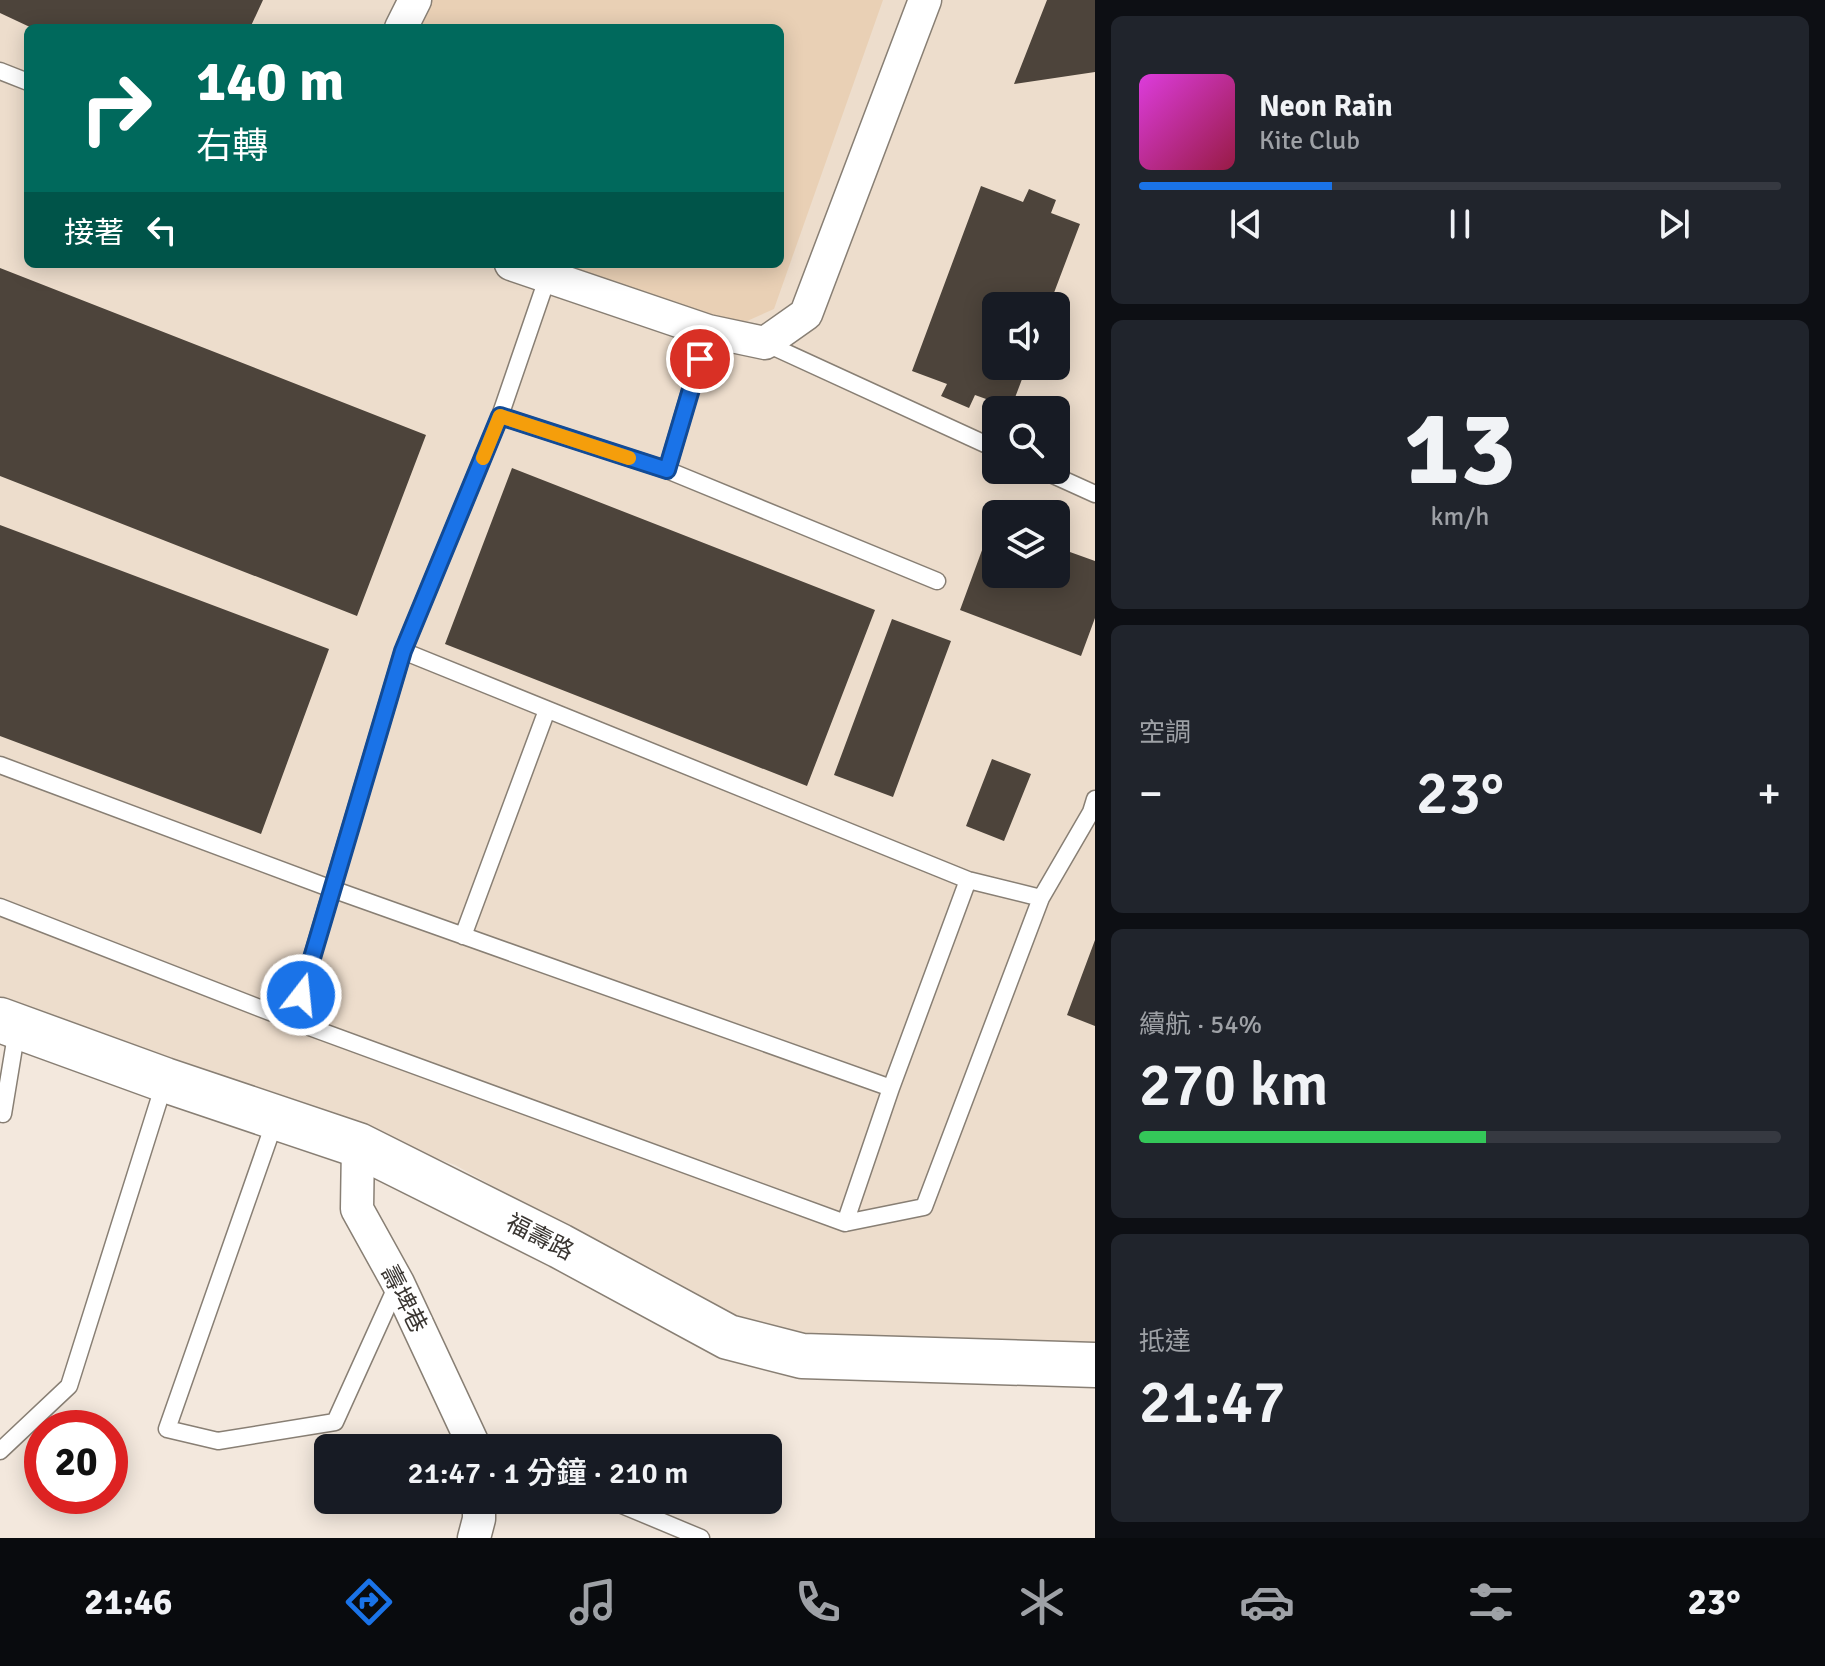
<!DOCTYPE html>
<html lang="zh-TW">
<meta charset="utf-8">
<style>
:root{--surface:#171b24;--page:#20242c;--text:#f1f3f6;--muted:#9ea1a6;--line:#363941;--accent:#1a73e8}
body{margin:0;font-family:Signika,"Noto Sans TC",sans-serif;background:var(--page);color:var(--text);height:100vh;display:flex;flex-direction:column;font-size:30px;white-space:nowrap}
*{box-sizing:border-box;margin:0}
p{font-size:26px;color:var(--muted)}
.icon{flex:none;width:44px;height:44px;fill:none;stroke:currentColor;stroke-width:2;stroke-linecap:round;stroke-linejoin:round}
.map{position:relative;flex:1;overflow:hidden}
.panel{display:flex;flex-direction:column;gap:16px;padding:16px;background:#0d0f14;width:730px}
.panel>*{flex:none}
.top-card{position:absolute;left:24px;top:24px;width:760px;height:244px;border-radius:12px;box-shadow:0 4px 20px #0003;background:#00695c;color:#fff;overflow:hidden}
.controls{position:absolute;left:982px;top:292px;display:grid;gap:16px}
.controls a{display:grid;place-items:center;width:88px;height:88px;border-radius:12px;background:var(--surface);box-shadow:0 4px 20px #0003;font-size:40px}
.speed{position:absolute;left:24px;top:1410px;display:flex;gap:16px;font-size:40px;font-weight:700;text-align:center}
.speed>*{display:grid;place-content:center;width:104px;height:104px;border-radius:50%;background:var(--surface);box-shadow:0 4px 20px #0003;line-height:1}
.speed .limit{border:12px solid #d22;background:#fff;color:#111}
.pin{position:absolute;display:grid;place-items:center;width:68px;height:68px;color:#fff;margin:-34px;border:4px solid #fff;border-radius:50%;box-shadow:0 2px 8px #0007}
.me{position:absolute;width:88px;margin:-44px;rotate:16deg;stroke-linejoin:round;filter:drop-shadow(0 0 6px #0008)}
.turn{display:flex;align-items:center;gap:28px;height:168px;padding:0 40px;font-size:36px}
.turn .icon{width:104px;height:104px;stroke-width:2.5}
.turn b{display:block;font-size:56px;line-height:68px}
.then{display:flex;align-items:center;height:76px;padding:0 40px;background:#0003;gap:16px;font-size:30px}
.big{font-size:60px;font-weight:600;line-height:1.1}
.panel .tile{flex:1;display:flex;flex-direction:column;justify-content:center;gap:12px;min-width:0;padding:0 28px;border-radius:12px;background:var(--page)}
.panel .dial{align-items:center;gap:0}
.dial b{font-size:104px;line-height:1}
.song{display:flex;align-items:center;gap:24px}
.cover{width:96px;height:96px;border-radius:12px;background:linear-gradient(135deg,hsl(300 70% 55%),hsl(340 70% 35%))}
.played{height:8px;border-radius:4px;background:linear-gradient(90deg,var(--accent) 30%,var(--line) 30%)}
.keys{display:flex;justify-content:space-around;direction:ltr}
.heat{display:flex;justify-content:space-between;align-items:center;font-size:44px;direction:ltr}
.charge{height:12px;border-radius:6px;background:linear-gradient(90deg,#34c759 54%,var(--line) 0)}
.trip{position:absolute;left:314px;top:1434px;width:468px;height:80px;border-radius:12px;background:var(--surface);box-shadow:0 4px 20px #0003;font-weight:600;line-height:80px;text-align:center}
.menu{display:flex;height:128px;justify-content:space-around;align-items:center;background:#090b0e;color:var(--muted)}
.menu .icon{width:56px;height:56px}
.menu .current{color:var(--accent)}
.menu b{font-size:36px;color:var(--text)}
main{display:flex;flex:1;min-height:0}
.map>svg:first-child{display:block}
.built{fill:#edddcc;fill-rule:evenodd}
.green{fill:#e9d0b5}
.building{fill:#4d443b}
.lines{fill:none;stroke-linecap:round;stroke-linejoin:round}
.lane-casing{stroke:#887f74;stroke-width:19}
.street-casing{stroke:#887f74;stroke-width:35}
.secondary-casing{stroke:#887f74;stroke-width:47}
.lane{stroke:#fff;stroke-width:16}
.street{stroke:#fff;stroke-width:32}
.secondary{stroke:#fff;stroke-width:44}
.route-casing{stroke:#114b97;stroke-width:20}
.route{stroke:#1a73e8;stroke-width:14}
.slow{stroke:#f59e0b;stroke-width:14}
.labels{text-anchor:middle;stroke-width:8;stroke-linejoin:round;paint-order:stroke}
.street-label{font-size:24px;fill:#3a3632;stroke:#fff}
</style>
<main>
<div class="map">
<svg width="1095" height="1538" viewBox="0 0 1095 1538">
<rect width="100%" height="100%" fill="#f3e8dd"/>
<path class="built" d="M 0,0 L 1095,0 L 1095,1347 L 834,1338 L 767,1327 L 713,1308 L 455,1165 L 0,1000 ZM 28,28 L 780,28 L 780,264 L 28,264 ZM 996,306 L 1056,306 L 1056,366 L 996,366 ZM 996,410 L 1056,410 L 1056,470 L 996,470 ZM 996,514 L 1056,514 L 1056,574 L 996,574 Z"/>
<path class="green" d="M 431,0 L 883,0 L 774,309 L 738,325 L 549,264 L 780,264 L 780,28 L 418,28 Z"/>
<path class="building" d="M 0,0 L 263,0 L 250,28 L 32,28 L 0,13 Z
M 1047,0 L 1095,0 L 1095,72 L 1014,84 Z
M 981,186 L 1023,202 L 1029,189 L 1056,200 L 1051,213 L 1080,224 L 1049,306 L 996,306 L 996,366 L 1027,366 L 1011,408 L 975,395 L 969,408 L 941,396 L 947,384 L 912,371 Z
M 0,268 L 426,435 L 357,616 L 0,476 Z
M 512,468 L 875,610 L 807,786 L 445,644 Z
M 992,523 L 996,524 L 996,574 L 1056,574 L 1056,547 L 1095,561 L 1095,618 L 1081,656 L 960,610 Z
M 0,525 L 329,649 L 261,834 L 0,736 Z
M 892,619 L 951,641 L 893,797 L 834,775 Z
M 992,759 L 1031,774 L 1004,841 L 966,826 Z
M 1095,940 L 1095,1026 L 1067,1015 Z"/>
<g class="lines">
<defs>
<path id="lane" d="M 0,71 L 28,82
M 765,343 L 996,449
M 500,416 L 667,470 L 937,581
M 667,470 L 708,331
M 1042,470 L 1095,494
M 403,651 L 968,880 L 1041,898
M 0,765 L 332,889 L 891,1088
M 0,907 L 293,1021 L 845,1223 L 924,1207 L 1041,898 L 1091,812 L 1095,799
M 463,936 L 547,710
M 293,1021 L 403,651 L 500,416 L 548,276
M 3,1114 L 17,1029
M 276,1118 L 167,1429 L 218,1441 L 335,1422 L 398,1283
M 845,1223 L 891,1088 L 968,880
M 0,1451 L 69,1386 L 165,1081
M 610,1500 L 701,1538"/>
<path id="street" d="M 401,28 L 415,0
M 511,264 L 708,331 L 765,343 L 806,314 L 925,0
M 358,1145 L 357,1209 L 398,1283 L 475,1448
M 474,1538 L 479,1519 L 479,1500"/>
<path id="secondary" d="M 0,1020 L 165,1080 L 358,1145 L 560,1246 L 728,1337 L 802,1356 L 1095,1365"/>
</defs>
<use href="#lane" class="lane-casing"/>
<use href="#street" class="street-casing"/>
<use href="#secondary" class="secondary-casing"/>
<use href="#lane" class="lane"/>
<use href="#street" class="street"/>
<use href="#secondary" class="secondary"/>
</g>
<g class="lines">
<defs>
<path id="route" d="M 301,995 L 403,651 L 500,416 L 667,470 L 700,359"/>
</defs>
<use href="#route" class="route-casing"/>
<use href="#route" class="route"/>
<path class="slow" d="M 483,458 L 500,416 L 629,458"/>
</g>
<g class="labels">
<g class="street-label">
<text transform="translate(540 1237) rotate(27)" y="8">福壽路</text>
<text transform="translate(404 1299) rotate(63)" y="8">壽埤巷</text>
</g>
</g>
</svg>
<div class="controls">
<a><svg class="icon" aria-label="sound" viewBox="0 0 24 24"><path d="M4 9h4l5-4v14l-5-4H4zM17 9q2 3 0 6"/></svg></a>
<a><svg class="icon" aria-label="search" viewBox="0 0 24 24"><circle cx="10" cy="10" r="6"/><path d="M15 15l6 6"/></svg></a>
<a><svg class="icon" aria-label="layers" viewBox="0 0 24 24"><path d="M12 4l9 5-9 5-9-5zM3 14l9 5 9-5"/></svg></a>
</div>
<div class="speed"><div class="limit">20</div></div>
<div class="pin" style="left:700px;top:359px;background:#d93025"><svg class="icon" aria-label="arrive" viewBox="0 0 24 24"><path d="M6 21V4h12l-3 4 3 4H6"/></svg></div>
<svg class="me" style="left:301px;top:995px" viewBox="-20 -20 40 40"><circle r="17" fill="#1a73e8" stroke="#fff" stroke-width="3"/><path d="M0-11L8 9 0 5-8 9z" fill="#fff"/></svg>
<div class="trip">21:47 · 1 分鐘 · 210 m</div>
<div class="top-card">
<div class="turn"><svg class="icon" aria-label="right" viewBox="0 0 24 24"><path d="M7 20v-9h11M14 6l5 5-5 5"/></svg><div><b>140 m</b>右轉</div></div>
<div class="then">接著<svg class="icon" aria-label="left" viewBox="0 0 24 24"><path d="M17 20v-9H6M10 6l-5 5 5 5"/></svg></div>
</div>
</div>
<section class="panel">
<div class="tile">
<div class="song"><i class="cover"></i><div><b>Neon Rain</b><p>Kite Club</p></div></div>
<div class="played"></div>
<div class="keys"><svg class="icon" aria-label="previous" viewBox="0 0 24 24"><path d="M18 5L8 12l10 7zM5 5v14"/></svg><svg class="icon" aria-label="pause" viewBox="0 0 24 24"><path d="M8 5v14M16 5v14"/></svg><svg class="icon" aria-label="next" viewBox="0 0 24 24"><path d="M6 5l10 7-10 7zM19 5v14"/></svg></div>
</div>
<div class="tile dial"><b>13</b><p>km/h</p></div>
<div class="tile"><p>空調</p>
<div class="heat"><a>−</a><b class="big">23°</b><a>+</a></div>
</div>
<div class="tile"><p>續航 · 54%</p><b class="big">270 km</b><div class="charge"></div></div>
<div class="tile"><p>抵達</p><b class="big">21:47</b></div>
</section>
</main>
<nav class="menu">
<b>21:46</b>
<svg class="icon current" aria-label="directions" viewBox="0 0 24 24"><path d="M12 3l9 9-9 9-9-9zM9 14v-3h6M13 9l2 2-2 2"/></svg>
<svg class="icon" aria-label="music" viewBox="0 0 24 24"><path d="M9 18V5l10-2v13"/><circle cx="6" cy="18" r="3"/><circle cx="16" cy="16" r="3"/></svg>
<svg class="icon" aria-label="phone" viewBox="0 0 24 24"><path d="M5 4h4l2 5-3 2q2 4 5 5l2-3 5 2v4C11 20 4 13 5 4z"/></svg>
<svg class="icon" aria-label="climate" viewBox="0 0 24 24"><path d="M12 3v18M4 7l16 10M4 17L20 7"/></svg>
<svg class="icon" aria-label="car" viewBox="0 0 24 24"><path d="M5 17H2v-5l4-1 3-4h7l3 4 3 1v5h-3M9 17h6M6 11h13"/><circle cx="7" cy="17" r="2"/><circle cx="17" cy="17" r="2"/></svg>
<svg class="icon" aria-label="filters" viewBox="0 0 24 24"><path d="M4 7h16M4 17h16"/><circle cx="9" cy="7" r="2"/><circle cx="15" cy="17" r="2"/></svg>
<b>23°</b>
</nav>
